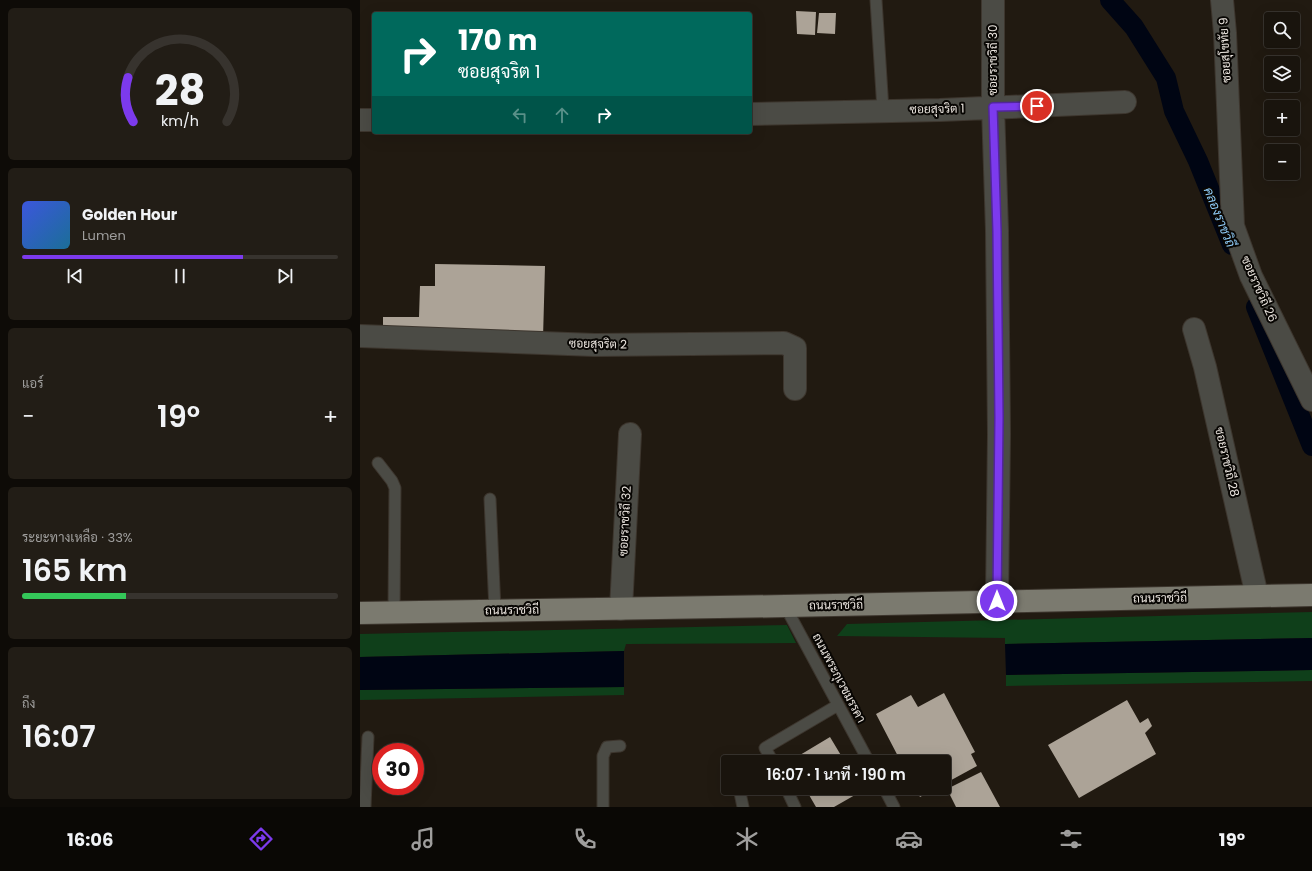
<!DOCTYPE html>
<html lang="th">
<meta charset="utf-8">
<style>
:root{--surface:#19140d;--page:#221d16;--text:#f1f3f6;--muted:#9f9e9d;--line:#37332e;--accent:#7c3aed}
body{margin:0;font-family:Poppins,Sarabun,sans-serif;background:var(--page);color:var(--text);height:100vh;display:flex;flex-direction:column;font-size:15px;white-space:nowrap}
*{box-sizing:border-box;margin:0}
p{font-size:13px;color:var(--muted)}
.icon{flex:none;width:22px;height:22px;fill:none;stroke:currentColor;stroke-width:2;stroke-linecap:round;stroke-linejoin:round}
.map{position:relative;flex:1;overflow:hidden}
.details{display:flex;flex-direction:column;gap:8px;padding:8px;background:#0e0b07;width:360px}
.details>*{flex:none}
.top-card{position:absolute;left:12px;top:12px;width:380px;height:122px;border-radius:4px;box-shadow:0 4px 16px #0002,0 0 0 1px var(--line);background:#00695c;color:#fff;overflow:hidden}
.tools{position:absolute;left:904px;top:12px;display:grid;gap:8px}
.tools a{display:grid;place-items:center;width:36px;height:36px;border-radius:4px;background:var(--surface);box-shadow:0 4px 16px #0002,0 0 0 1px var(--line);font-size:20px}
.speed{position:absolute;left:12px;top:743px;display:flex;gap:8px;font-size:20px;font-weight:700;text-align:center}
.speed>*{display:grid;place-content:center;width:52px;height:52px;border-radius:50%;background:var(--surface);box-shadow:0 4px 16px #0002,0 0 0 1px var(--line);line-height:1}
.speed .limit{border:6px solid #d22;background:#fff;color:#111}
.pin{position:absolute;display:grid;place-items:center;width:34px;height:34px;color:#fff;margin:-17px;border:2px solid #fff;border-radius:50%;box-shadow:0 1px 4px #0007}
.me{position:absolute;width:44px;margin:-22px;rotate:0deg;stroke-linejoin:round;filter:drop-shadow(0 0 3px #0008)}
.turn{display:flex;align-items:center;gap:14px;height:84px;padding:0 20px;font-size:18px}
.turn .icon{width:52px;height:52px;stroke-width:2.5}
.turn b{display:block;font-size:28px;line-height:34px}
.lanes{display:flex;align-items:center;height:38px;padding:0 20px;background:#0003;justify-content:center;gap:20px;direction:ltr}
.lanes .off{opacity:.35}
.big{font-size:30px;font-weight:600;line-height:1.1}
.details .card{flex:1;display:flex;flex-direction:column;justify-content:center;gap:6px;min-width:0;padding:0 14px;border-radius:6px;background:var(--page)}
.details .dial{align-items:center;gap:0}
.dial svg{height:104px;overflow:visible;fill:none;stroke:var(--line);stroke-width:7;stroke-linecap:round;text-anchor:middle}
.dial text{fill:var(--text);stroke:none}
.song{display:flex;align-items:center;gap:12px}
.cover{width:48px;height:48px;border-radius:6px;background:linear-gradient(135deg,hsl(230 70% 55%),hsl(200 70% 35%))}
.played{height:4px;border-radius:2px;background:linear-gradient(90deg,var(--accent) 70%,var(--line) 70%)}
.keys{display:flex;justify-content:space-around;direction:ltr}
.heat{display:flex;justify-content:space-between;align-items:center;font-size:22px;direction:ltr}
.charge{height:6px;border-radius:3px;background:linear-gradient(90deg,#34c759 33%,var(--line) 0)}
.trip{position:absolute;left:361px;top:755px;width:230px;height:40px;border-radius:4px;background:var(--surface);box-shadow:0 4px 16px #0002,0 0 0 1px var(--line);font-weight:600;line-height:40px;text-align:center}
.tabs{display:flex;height:64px;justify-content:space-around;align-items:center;background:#0a0805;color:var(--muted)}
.tabs .icon{width:28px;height:28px}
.tabs .active{color:var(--accent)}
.tabs b{font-size:18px;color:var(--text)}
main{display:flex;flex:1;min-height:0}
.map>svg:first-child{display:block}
.green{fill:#0f3f1a}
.water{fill:#000513}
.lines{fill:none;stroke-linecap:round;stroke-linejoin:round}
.canal{stroke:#000513;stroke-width:20}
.building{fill:#aca397}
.lane-casing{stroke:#3d362e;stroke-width:13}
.street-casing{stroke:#3d362e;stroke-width:24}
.primary-casing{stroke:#3d362e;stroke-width:24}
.lane{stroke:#4b4b45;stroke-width:11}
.street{stroke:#4b4b45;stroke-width:22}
.primary{stroke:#7b7a6f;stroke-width:22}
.route-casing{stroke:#51269a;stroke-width:10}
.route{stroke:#7c3aed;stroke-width:7}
.labels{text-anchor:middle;stroke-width:4;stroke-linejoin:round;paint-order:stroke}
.street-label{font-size:12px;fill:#eae4de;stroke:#080603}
.water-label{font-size:13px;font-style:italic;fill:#8ecaf6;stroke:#080603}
</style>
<main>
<section class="details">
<div class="card dial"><svg viewBox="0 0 100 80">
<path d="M14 69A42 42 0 1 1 86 69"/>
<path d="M14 69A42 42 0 0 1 10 35" stroke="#7c3aed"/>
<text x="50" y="56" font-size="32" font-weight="700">28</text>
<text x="50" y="72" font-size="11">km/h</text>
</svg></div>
<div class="card">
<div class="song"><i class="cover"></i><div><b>Golden Hour</b><p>Lumen</p></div></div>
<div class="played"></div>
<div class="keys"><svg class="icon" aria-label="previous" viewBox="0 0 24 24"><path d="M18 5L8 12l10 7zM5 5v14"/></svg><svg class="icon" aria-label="pause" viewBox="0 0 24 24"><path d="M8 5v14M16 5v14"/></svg><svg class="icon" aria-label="next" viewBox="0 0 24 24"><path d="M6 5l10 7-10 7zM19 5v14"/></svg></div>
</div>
<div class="card"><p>แอร์</p>
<div class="heat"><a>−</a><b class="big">19°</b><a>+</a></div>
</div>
<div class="card"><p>ระยะทางเหลือ · 33%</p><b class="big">165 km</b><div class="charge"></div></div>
<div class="card"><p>ถึง</p><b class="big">16:07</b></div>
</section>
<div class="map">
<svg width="952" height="807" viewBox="0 0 952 807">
<rect width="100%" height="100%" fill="#211a11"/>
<path class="green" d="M 952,612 L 952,638 L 645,644 L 645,638 L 477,636 L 487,624 Z
M 427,625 L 436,643 L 266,644 L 264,651 L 0,657 L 0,634 Z
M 952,670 L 952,681 L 646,686 L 646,675 Z
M 264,687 L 264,695 L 0,700 L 0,690 Z"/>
<path class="water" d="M 952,638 L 952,670 L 646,675 L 645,644 Z
M 264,651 L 264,687 L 0,690 L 0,657 Z"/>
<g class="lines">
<path class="canal" d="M 750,0 L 774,27 L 806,78 L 814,111 L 838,161 L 872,245
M 896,307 L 952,446"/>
</g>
<path class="building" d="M 436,11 L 456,12 L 455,35 L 437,34 Z
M 459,13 L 476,13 L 475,34 L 457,33 Z
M 75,264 L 185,266 L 183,338 L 23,336 L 23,317 L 59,317 L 60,286 L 75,286 Z
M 584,693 L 615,752 L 611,754 L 617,766 L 584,784 L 584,762 L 541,762 L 516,714 L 551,695 L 558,707 Z
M 767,700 L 780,723 L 788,718 L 792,726 L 785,733 L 796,754 L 719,798 L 688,745 Z
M 470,737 L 485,762 L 430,762 L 430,761 Z
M 621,772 L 640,807 L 596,807 L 587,789 Z
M 445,788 L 500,788 L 502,791 L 474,807 L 456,807 Z
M 555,788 L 577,788 L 560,797 Z"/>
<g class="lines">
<defs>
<path id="lane" d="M 516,0 L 523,110
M 18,463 L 32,481 L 35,488 L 34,612
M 130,499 L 135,610
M 425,606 L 509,762
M 413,762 L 405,748 L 478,705
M 379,788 L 383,807
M 426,788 L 435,807
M 524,788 L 534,807
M 5,807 L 8,737
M 243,807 L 243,756 L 247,747 L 260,746"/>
<path id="street" d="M 633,0 L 633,107 L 637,231 L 639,434 L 637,601
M 862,0 L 865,33 L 873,226 L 891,276 L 952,400
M 390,114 L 580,110 L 765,102
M 0,120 L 14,120
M 834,329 L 845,367 L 897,596
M 0,336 L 235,345 L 424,343 L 435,348 L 435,389
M 261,609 L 270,434"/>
<path id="primary" d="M 0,613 L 425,606 L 952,595"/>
</defs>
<use href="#lane" class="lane-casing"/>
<use href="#street" class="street-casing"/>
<use href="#primary" class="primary-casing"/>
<use href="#lane" class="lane"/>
<use href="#street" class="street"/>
<use href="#primary" class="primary"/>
</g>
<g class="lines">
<defs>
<path id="route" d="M 637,601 L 639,418 L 637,231 L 633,107 L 677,106"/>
</defs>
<use href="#route" class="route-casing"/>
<use href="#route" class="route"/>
</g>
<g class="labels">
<g class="street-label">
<text transform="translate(865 50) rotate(-93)" y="4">ซอยสุโขทัย 9</text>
<text transform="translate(633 60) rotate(-90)" y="4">ซอยราชวิถี 30</text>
<text transform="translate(577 109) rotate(-1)" y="4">ซอยสุจริต 1</text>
<text transform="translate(899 289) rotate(66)" y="4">ซอยราชวิถี 26</text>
<text transform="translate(238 344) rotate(1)" y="4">ซอยสุจริต 2</text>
<text transform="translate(867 462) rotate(77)" y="4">ซอยราชวิถี 28</text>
<text transform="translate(265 521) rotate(-87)" y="4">ซอยราชวิถี 32</text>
<text transform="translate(800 598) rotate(-1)" y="4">ถนนราชวิถี</text>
<text transform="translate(476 605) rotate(-1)" y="4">ถนนราชวิถี</text>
<text transform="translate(152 610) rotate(-1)" y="4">ถนนราชวิถี</text>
<text transform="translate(479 678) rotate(62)" y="4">ถนนพระกุเวชมรรคา</text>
</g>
<g class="water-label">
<text transform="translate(860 217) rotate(68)" y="5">คลองราชวิถี</text>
</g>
</g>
</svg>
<div class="tools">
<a><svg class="icon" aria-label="search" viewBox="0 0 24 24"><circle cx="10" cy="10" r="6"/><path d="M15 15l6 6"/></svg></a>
<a><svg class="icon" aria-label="layers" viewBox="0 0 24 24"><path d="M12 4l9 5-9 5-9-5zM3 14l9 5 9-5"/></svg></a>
<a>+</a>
<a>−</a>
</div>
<div class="speed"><div class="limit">30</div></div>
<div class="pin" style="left:677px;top:106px;background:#d93025"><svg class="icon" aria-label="arrive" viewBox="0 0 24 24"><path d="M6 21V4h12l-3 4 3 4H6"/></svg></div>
<svg class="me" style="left:637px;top:601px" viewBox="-20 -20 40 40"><circle r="17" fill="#7c3aed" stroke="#fff" stroke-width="3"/><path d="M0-11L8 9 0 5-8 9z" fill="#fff"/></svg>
<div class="trip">16:07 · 1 นาที · 190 m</div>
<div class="top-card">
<div class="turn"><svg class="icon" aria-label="right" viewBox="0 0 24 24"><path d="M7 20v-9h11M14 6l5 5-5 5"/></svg><div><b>170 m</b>ซอยสุจริต 1</div></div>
<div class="lanes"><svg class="icon off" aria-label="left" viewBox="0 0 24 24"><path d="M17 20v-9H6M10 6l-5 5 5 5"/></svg><svg class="icon off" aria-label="ahead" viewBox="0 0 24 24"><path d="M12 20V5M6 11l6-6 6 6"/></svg><svg class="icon" aria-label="right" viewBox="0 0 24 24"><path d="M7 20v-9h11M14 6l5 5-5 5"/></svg></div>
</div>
</div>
</main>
<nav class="tabs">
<b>16:06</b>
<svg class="icon active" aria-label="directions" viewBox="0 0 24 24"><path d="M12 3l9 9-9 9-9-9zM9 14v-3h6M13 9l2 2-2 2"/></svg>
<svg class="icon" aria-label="music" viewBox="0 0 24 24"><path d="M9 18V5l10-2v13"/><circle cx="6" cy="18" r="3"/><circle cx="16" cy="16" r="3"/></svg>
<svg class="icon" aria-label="phone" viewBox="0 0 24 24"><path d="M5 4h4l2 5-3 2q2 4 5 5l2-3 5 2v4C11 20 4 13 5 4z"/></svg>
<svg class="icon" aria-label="climate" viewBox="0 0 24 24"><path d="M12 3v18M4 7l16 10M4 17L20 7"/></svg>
<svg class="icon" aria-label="car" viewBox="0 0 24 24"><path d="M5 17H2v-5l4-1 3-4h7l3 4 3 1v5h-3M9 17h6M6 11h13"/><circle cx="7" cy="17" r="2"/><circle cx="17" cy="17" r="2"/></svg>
<svg class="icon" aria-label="filters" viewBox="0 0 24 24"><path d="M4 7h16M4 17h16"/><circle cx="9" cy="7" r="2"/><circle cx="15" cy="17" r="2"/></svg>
<b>19°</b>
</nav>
